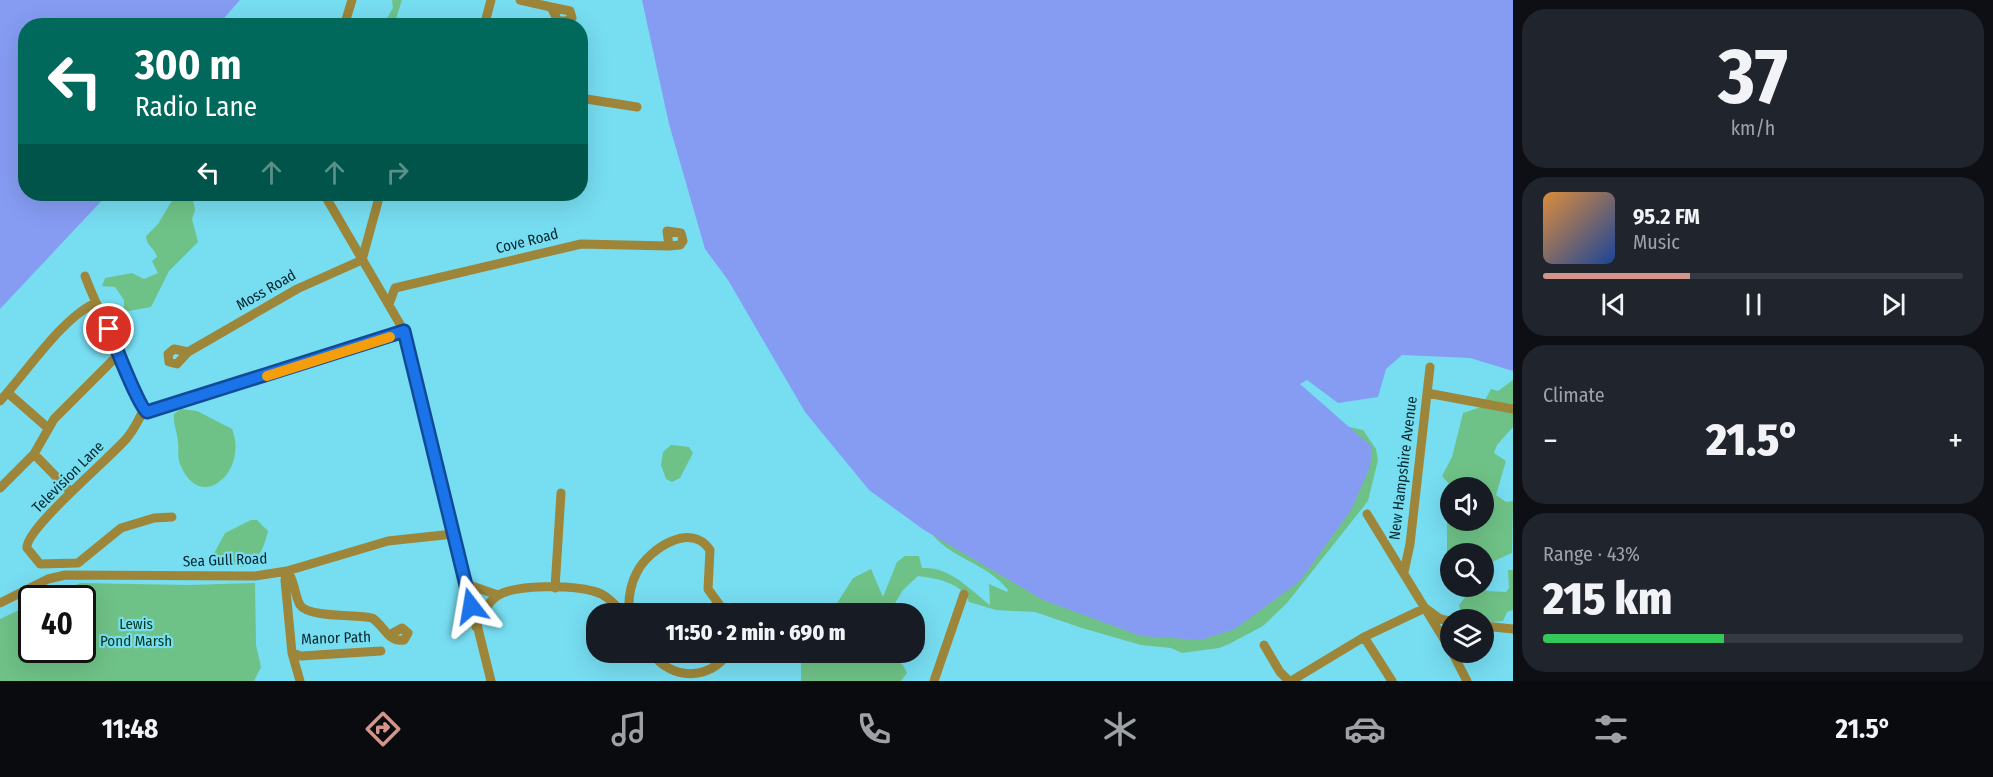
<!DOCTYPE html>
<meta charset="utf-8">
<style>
:root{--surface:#171b24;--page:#20242c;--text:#f1f3f6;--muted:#9ea1a6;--line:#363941;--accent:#d3948a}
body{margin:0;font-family:"Fira Sans Condensed",sans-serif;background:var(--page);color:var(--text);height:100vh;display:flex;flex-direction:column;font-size:22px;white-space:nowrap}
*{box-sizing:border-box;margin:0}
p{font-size:20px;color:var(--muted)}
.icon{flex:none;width:33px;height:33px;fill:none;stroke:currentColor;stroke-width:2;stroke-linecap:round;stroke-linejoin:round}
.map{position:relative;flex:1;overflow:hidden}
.panel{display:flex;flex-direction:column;gap:9px;padding:9px;background:#0d0f14;width:480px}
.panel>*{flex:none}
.top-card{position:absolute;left:18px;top:18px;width:570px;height:183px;border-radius:24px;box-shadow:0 6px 24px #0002;background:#00695c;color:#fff;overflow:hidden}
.tools{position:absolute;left:1440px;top:477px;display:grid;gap:12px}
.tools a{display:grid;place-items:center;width:54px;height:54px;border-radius:50%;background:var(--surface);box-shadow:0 6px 24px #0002;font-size:30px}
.speed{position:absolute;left:18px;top:585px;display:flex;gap:12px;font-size:30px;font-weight:700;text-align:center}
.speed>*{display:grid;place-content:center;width:78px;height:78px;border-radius:50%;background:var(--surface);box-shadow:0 6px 24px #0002;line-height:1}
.speed .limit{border:3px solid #111;border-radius:9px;background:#fff;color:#111}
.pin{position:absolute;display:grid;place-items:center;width:51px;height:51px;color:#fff;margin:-26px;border:3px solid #fff;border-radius:50%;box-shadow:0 2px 6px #0007}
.me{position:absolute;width:66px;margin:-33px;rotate:346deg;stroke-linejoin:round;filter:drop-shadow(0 0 4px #0008)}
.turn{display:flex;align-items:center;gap:21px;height:126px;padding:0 18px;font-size:27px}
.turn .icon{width:78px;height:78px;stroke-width:2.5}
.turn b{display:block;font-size:42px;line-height:51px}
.lanes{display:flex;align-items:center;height:57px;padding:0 18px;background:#0003;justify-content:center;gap:30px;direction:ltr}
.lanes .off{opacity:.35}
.big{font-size:45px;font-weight:800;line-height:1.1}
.panel .tile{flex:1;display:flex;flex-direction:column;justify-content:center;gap:9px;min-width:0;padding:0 21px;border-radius:24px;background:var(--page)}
.panel .dial{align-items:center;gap:0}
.dial b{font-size:78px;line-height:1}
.song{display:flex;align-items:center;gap:18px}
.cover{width:72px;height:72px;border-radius:9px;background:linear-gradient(135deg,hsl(30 70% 55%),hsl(220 70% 35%))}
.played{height:6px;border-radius:3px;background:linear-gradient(90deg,var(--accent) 35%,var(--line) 35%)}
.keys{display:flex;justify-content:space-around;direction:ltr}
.heat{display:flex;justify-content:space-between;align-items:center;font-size:33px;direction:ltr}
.charge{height:9px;border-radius:4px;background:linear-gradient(90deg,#34c759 43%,var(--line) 0)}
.trip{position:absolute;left:586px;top:603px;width:339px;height:60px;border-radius:24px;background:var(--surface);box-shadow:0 6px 24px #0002;font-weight:800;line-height:60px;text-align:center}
.tabs{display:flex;height:96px;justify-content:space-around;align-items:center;background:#090b0e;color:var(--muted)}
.tabs .icon{width:42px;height:42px}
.tabs .active{color:var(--accent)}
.tabs b{font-size:27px;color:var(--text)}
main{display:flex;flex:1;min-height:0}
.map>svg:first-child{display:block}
.green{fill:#6fc287}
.water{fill:#869cf3}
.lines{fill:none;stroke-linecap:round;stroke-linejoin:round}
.minor{stroke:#9d8539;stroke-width:9}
.route-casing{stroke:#114b97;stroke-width:15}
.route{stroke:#1a73e8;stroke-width:10}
.slow{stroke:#f59e0b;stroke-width:10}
.labels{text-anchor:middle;stroke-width:4.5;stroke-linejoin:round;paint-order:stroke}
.street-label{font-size:15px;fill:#03252b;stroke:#77ddf1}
.park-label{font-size:15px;fill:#023819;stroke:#77ddf1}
</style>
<main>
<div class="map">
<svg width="1513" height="681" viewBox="0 0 1513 681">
<rect width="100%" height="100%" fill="#77ddf1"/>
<path class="green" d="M 392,0 L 402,0 L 394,25 L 383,25 L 393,8 Z
M 176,194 L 192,195 L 195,210 L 192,219 L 198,242 L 169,271 L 151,307 L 128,311 L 124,309 L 124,300 L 115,287 L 102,286 L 105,278 L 132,273 L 144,279 L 158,273 L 152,261 L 157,257 C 155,248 146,246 146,236 L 158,224 Z
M 1513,380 L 1513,427 L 1497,445 L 1494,453 L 1506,461 L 1496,495 L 1506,502 L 1513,501 L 1512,553 L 1494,561 L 1484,573 L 1484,554 L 1450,554 L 1450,585 L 1445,577 L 1447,564 L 1447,497 L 1450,492 L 1450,520 L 1484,520 L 1484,488 L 1450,488 L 1450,491 L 1449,484 L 1442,476 L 1452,457 L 1463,413 L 1481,407 L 1491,389 L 1498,391 Z
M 181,409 L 197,411 L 232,429 C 249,471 200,515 180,464 C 177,456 179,449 178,441 C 177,431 173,424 174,414 Z
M 1345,426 L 1363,430 L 1376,449 L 1378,460 L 1368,501 L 1287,603 L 1263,626 L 1229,644 L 1219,648 L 1182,653 L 1171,648 L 1141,645 L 1082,628 L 1035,612 L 996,610 L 969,602 C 964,583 935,578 918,576 L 903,590 L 889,613 L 835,613 L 834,608 L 853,578 L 871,569 L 883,597 L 897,562 L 905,556 L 919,556 L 922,568 C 950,566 969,589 990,605 L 989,584 L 1007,592 L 1008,590 C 985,560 942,558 925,523 Z
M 671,445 L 689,447 L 693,453 L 680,478 L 672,482 L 666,479 L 661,465 L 663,452 Z
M 251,520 L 257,520 L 268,531 C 264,547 260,560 243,567 L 211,559 L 225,533 Z
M 1508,570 L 1513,570 L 1513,610 L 1507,612 L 1503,621 L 1484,623 L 1484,620 L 1470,619 L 1462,616 L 1459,605 L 1466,596 L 1453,587 L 1481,587 L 1487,591 L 1506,592 L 1509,588 Z
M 80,583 L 188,585 L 255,583 L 256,645 L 261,667 L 254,681 L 0,681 L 0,619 L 30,605 L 32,650 L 82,650 L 82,598 L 48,598 Z
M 804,653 L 884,653 L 903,665 L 907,673 L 901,681 L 801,681 L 801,662 Z"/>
<path class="water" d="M 0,0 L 240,0 L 218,25 L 26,26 L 26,194 L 108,194 L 0,309 Z
M 642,0 L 1513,0 L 1513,371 L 1470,358 L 1402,355 L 1386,369 L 1378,397 L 1338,403 L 1307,380 L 1300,384 L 1372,447 L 1370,467 L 1351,510 L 1300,581 L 1235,629 L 1201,640 L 1141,636 L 1043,600 L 924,530 L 869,490 L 805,412 L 728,280 L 705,249 L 669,124 Z"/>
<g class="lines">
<path class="minor" d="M 520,0 L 551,7
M 551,7 L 570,11 L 572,18 L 566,21 L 558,21 Z
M 327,26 L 345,22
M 344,26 L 352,0
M 484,26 L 491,0
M 580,98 L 637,107
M 324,194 L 404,331 L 491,681
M 85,276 C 98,312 119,346 133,383 C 137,394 137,406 147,412 L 404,331
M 389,304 L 395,288 L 581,244 L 669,246 L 680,245 L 683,241 L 681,233 L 667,231 L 669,246
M 188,352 L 174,349 L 168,354 L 169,362 L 177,364 L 188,352 L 297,289 L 362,260 L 380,194
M 8,393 L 48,428
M 1427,393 L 1513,409
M 0,401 C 26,373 61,319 95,303
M 143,410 C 139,420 134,429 127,438 C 110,458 25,529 27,548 L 40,564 L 78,563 L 121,528 L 154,518 L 172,517
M 34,454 L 71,492
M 0,488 L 34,454 L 54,419 L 119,354
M 1367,514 L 1450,649
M 287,571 C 295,580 294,594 300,605 C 309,618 356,614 372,618 C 384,625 388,643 404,640 L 408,633 L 402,628 L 389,635
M 287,571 L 285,580 L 292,653 L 300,681
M 1404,572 L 1410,544 L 1430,367
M 466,584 L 498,595
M 555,588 L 561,493
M 0,603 L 48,579 L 65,575 L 255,576 L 287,571 L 388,541 L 453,534
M 629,614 C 628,599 630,585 637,572 C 649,549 691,521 710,550 L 708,589 L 726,614
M 1484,626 L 1513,629
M 476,627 C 481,616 486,604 497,596 C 515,584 572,585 593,591 C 606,594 615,604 623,614
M 1364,637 L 1392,681
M 1264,645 L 1280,672 L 1289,681
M 651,652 C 671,681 710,681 729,652
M 1452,652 L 1467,681
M 292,653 L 301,656 L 381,651
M 934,681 L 964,594
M 1291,681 L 1364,637 L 1425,608 L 1440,619 L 1450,621"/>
</g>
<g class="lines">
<defs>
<path id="route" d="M 109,329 C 114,343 139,407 147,412 L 404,331 L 471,606"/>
</defs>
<use href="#route" class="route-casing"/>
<use href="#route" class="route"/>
<path class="slow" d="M 267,376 L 390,337"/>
</g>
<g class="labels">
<g class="street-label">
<text transform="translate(527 241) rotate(-14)" y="5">Cove Road</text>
<text transform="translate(266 290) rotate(-30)" y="5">Moss Road</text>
<text transform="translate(1403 468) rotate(-83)" y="5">New Hampshire Avenue</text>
<text transform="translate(68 477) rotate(-45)" y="5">Television Lane</text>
<text transform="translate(225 560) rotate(-2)" y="5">Sea Gull Road</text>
<text transform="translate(336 638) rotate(-2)" y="5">Manor Path</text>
</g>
<g class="park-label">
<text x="136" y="629">Lewis<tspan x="136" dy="17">Pond Marsh</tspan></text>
</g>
</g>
</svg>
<div class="tools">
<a><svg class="icon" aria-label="sound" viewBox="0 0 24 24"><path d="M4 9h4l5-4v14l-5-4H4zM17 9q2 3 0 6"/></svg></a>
<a><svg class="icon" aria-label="search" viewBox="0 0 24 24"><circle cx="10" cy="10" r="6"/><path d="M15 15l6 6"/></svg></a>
<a><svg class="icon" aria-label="layers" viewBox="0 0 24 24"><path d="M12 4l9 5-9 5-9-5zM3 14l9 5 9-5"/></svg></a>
</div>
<div class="speed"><div class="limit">40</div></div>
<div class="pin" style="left:109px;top:329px;background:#d93025"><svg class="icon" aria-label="arrive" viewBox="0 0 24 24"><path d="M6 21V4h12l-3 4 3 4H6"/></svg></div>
<svg class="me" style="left:471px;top:606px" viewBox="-20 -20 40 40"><path d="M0-17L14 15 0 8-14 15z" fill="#1a73e8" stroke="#fff" stroke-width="4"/></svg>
<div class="trip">11:50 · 2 min · 690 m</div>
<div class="top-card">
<div class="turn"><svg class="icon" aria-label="left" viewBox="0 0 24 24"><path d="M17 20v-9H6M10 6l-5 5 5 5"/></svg><div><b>300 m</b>Radio Lane</div></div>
<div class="lanes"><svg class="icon" aria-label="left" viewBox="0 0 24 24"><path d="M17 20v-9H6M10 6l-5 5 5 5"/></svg><svg class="icon off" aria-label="ahead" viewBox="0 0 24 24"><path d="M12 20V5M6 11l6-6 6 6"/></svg><svg class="icon off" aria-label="ahead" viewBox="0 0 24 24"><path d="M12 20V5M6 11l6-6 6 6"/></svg><svg class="icon off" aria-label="right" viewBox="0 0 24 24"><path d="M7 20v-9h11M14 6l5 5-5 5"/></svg></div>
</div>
</div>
<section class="panel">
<div class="tile dial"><b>37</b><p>km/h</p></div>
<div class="tile">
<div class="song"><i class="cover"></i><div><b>95.2 FM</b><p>Music</p></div></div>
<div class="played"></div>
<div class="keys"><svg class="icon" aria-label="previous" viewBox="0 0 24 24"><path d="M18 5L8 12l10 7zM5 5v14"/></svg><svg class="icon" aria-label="pause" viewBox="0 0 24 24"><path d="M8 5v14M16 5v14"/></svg><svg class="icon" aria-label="next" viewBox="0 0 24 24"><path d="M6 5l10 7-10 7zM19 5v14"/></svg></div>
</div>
<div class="tile"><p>Climate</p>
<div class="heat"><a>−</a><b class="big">21.5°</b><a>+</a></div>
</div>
<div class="tile"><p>Range · 43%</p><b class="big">215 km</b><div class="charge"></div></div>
</section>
</main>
<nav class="tabs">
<b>11:48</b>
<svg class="icon active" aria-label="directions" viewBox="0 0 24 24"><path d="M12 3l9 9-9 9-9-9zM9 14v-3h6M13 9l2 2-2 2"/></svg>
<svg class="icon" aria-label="music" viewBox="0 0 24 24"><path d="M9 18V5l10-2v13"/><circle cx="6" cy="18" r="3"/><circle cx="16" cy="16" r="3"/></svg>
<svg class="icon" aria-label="phone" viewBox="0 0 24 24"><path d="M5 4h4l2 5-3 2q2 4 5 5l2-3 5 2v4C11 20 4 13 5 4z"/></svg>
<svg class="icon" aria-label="climate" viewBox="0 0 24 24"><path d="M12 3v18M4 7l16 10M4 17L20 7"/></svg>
<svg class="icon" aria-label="car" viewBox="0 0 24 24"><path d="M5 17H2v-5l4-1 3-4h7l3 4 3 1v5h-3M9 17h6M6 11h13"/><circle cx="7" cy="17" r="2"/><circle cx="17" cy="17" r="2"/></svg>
<svg class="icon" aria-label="filters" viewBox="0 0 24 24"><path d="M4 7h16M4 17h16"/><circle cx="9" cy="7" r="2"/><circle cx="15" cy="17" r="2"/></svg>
<b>21.5°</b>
</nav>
